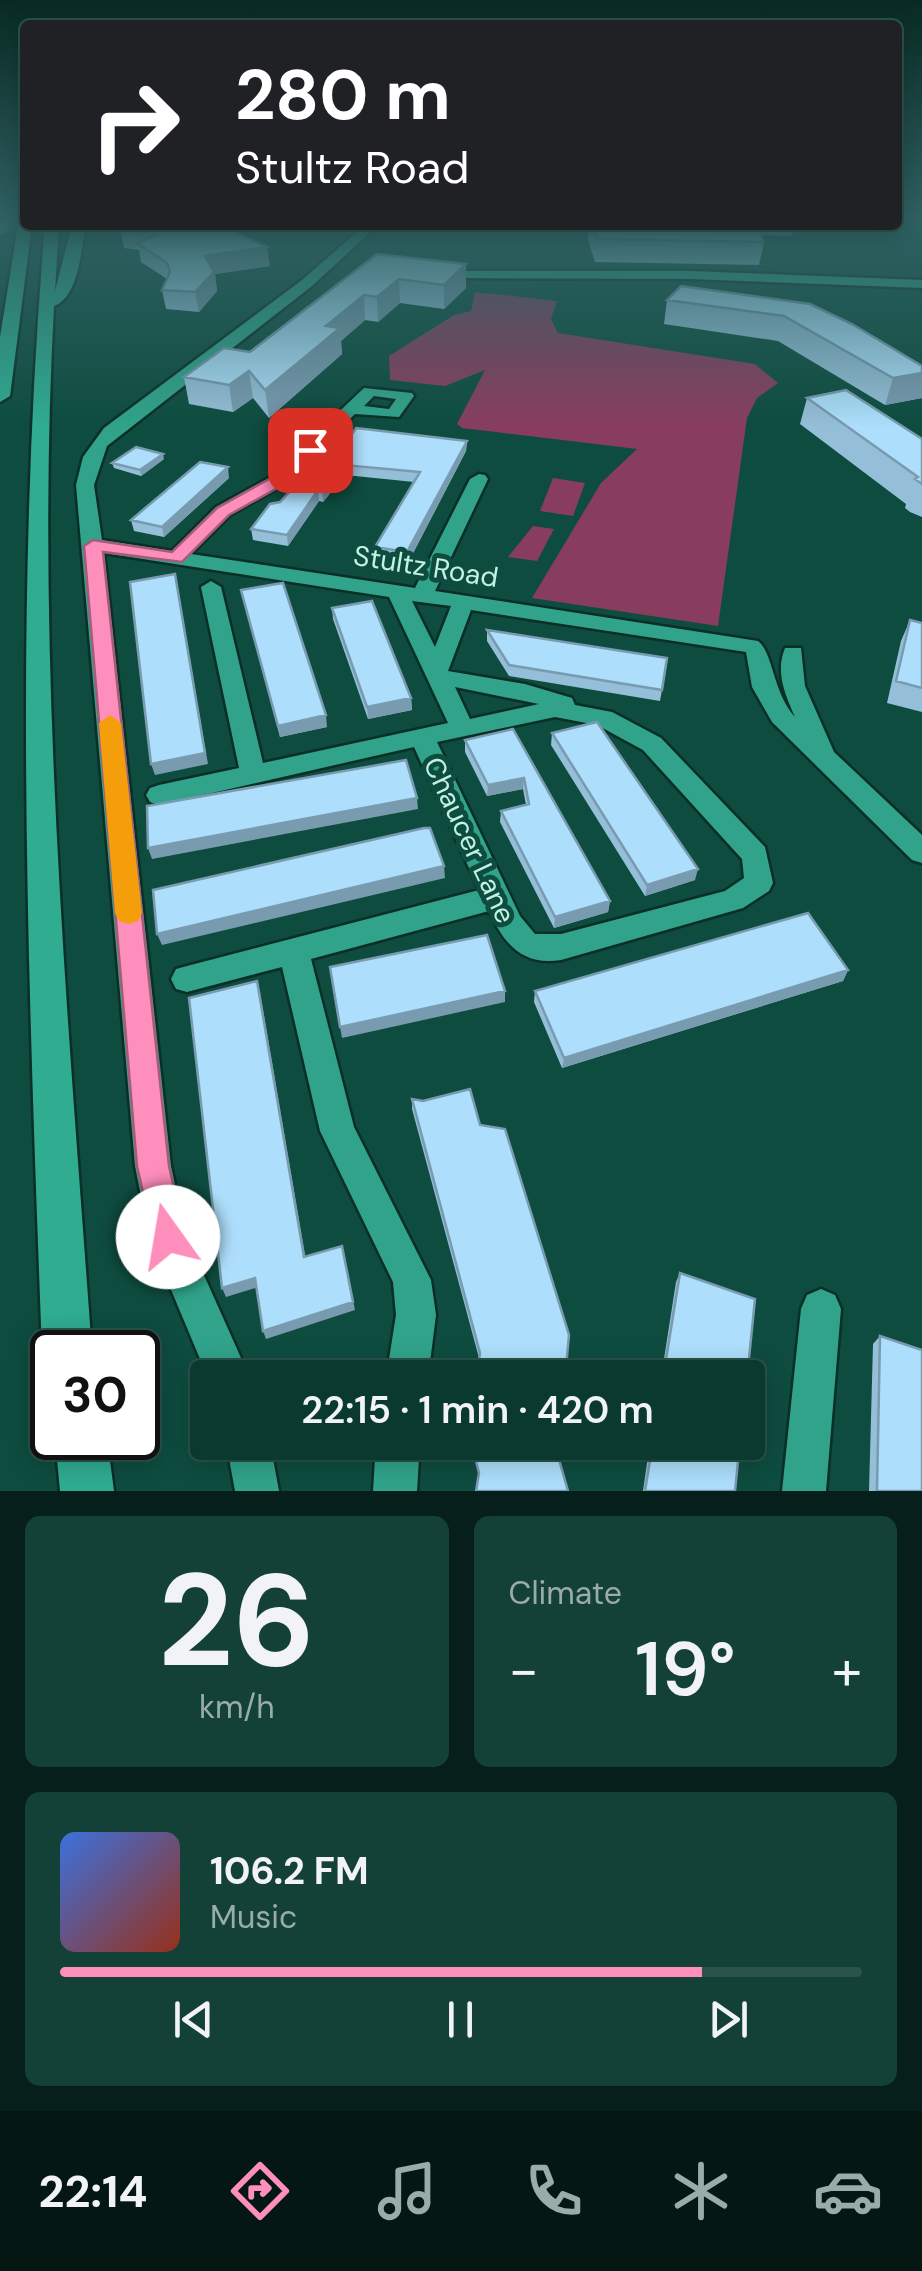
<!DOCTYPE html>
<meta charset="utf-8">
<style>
:root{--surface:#0a392f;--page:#134037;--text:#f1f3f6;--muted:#99acaa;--line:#2a534b;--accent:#fe8ebc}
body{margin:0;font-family:"DM Sans",sans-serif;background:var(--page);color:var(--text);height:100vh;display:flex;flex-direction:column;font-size:38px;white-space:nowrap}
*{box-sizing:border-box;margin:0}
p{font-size:32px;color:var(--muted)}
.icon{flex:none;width:55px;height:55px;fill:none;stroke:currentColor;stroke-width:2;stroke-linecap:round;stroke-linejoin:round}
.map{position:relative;height:1491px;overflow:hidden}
.drawer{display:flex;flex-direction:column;gap:25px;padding:25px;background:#061f1a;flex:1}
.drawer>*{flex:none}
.top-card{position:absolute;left:20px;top:20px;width:882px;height:210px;border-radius:10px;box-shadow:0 5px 25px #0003,0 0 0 2px var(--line);background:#202124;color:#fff;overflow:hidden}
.speed{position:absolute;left:30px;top:1330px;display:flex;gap:20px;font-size:50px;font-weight:700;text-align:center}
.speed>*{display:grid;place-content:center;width:130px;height:130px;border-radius:50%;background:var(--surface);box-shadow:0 5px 25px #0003,0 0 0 2px var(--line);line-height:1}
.speed .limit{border:5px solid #111;border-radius:15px;background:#fff;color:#111}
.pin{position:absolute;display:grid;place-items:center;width:85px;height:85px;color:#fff;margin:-42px;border-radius:20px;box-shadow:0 5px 15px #0006}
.me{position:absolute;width:110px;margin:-55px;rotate:347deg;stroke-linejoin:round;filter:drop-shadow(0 0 8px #0008)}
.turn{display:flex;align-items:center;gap:35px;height:210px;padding:0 50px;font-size:45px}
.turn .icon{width:130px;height:130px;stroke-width:2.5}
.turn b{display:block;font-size:70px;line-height:85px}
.big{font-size:75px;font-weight:600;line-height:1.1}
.drawer .widget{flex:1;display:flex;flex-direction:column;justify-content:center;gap:15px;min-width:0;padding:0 35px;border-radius:15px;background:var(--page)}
.drawer .dial{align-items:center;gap:0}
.dial b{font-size:130px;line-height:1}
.song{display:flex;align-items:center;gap:30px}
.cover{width:120px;height:120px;border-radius:15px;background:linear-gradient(135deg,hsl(220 70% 55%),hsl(10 70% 35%))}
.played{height:10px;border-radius:5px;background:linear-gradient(90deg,var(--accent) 80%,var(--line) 80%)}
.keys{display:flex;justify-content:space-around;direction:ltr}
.heat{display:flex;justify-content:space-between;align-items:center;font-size:55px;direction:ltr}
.drawer .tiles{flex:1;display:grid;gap:25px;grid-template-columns:1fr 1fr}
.widget:last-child{grid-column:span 2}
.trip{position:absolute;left:190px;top:1360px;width:575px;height:100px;border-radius:10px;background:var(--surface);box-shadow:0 5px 25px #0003,0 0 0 2px var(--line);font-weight:600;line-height:100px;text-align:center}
.menu{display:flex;height:160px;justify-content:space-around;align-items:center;background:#041713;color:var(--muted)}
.menu .icon{width:70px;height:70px}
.menu .selected{color:var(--accent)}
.menu b{font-size:45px;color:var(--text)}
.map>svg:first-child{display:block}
.green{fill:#893d5e}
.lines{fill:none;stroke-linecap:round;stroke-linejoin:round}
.minor-casing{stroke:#0b2e26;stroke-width:5}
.highway-casing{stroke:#0b2e26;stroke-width:5}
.minor{fill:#31a38a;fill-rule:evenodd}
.highway{fill:#30ac91;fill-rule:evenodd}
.wall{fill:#95bfd8}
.shaded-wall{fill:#799bb0}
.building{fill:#addefb;stroke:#799bb0;stroke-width:2.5}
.route{fill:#fe8ebc;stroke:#a55c7a;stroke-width:2.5}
.slow{fill:#f59e0b}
.labels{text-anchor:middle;stroke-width:10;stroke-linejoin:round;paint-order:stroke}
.street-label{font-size:28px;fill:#c1f2e3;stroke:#0e4c3f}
</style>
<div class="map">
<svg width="922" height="1491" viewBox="0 0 922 1491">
<rect width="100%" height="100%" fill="#0e4c3f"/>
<path class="green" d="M 475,292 L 557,301 L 551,319 L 558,333 L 755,364 L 778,383 L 757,398 L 747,418 L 718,626 L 532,598 L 601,483 L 637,449 L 462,428 L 457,424 L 485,370 L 445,386 L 390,380 L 389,356 L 454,315 L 471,311 Z
M 553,478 L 585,483 L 573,516 L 540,511 Z
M 533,526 L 554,529 L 537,561 L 508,557 Z"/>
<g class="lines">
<defs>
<path id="minor" d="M 365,225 L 378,225 L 312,286 L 107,446 L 94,485 L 102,540 L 172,551 L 216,507 L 269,478 L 364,388 L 412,393 L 414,396 L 399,417 L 355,414 L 281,486 L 230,515 L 191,554 L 415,588 L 470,479 L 479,474 L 485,475 L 488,479 L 435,591 L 758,641 C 773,652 773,693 795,717 C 785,694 775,672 785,648 L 801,648 L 805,686 L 834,752 L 922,835 L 922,863 L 912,860 L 772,722 L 752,687 L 746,652 L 471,610 L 448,671 L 525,684 L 572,698 L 575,705 L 612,712 L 661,738 L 765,847 L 773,883 L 769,891 L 743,908 L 561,960 C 522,966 504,944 489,911 L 311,959 L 354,1127 L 431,1280 L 436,1315 L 428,1378 L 386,1378 L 396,1315 L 393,1282 L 320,1131 L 282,967 L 187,992 L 176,989 L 171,979 L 176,969 L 187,966 L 479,890 L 414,747 L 159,805 L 150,802 L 146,795 L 150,788 L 159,785 L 239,768 L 201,587 L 211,581 L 221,587 L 263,763 L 448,723 L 389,597 L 104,553 L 171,1166 L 186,1235 L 250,1378 L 208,1378 L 149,1237 L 135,1166 L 76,485 L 83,457 L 104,428 L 302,280 ZM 374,396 L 396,399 L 389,409 L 364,406 ZM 412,601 L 451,606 L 435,647 ZM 455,687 L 539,704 L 470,719 ZM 555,717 L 597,725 L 643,750 L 742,859 L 744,878 L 725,891 L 561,934 L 535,934 L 520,916 L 437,742 Z
M 432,271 L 690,271 L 922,280 L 922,288 L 690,279 L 428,278 L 426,275 Z
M 821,1289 L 835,1295 L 841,1309 L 826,1491 L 782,1491 L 801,1309 L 807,1295 Z
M 226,1442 L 270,1442 L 279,1491 L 235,1491 Z
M 376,1442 L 420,1442 L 417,1491 L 373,1491 Z"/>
<path id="highway" d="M 0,219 L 10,219 L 7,232 L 0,236 Z
M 25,221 L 25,225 L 32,225 L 10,396 L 0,402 L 0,337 L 18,225 Z
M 45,225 L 59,225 L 55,291 L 72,225 L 86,225 C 81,249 79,297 54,306 C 35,655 67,1004 92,1352 L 52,1352 L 52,1371 L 42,1352 C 28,974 13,602 45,225 Z
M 55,1438 L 107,1438 L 114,1491 L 60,1491 Z"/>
</defs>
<use href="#minor" class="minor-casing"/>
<use href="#highway" class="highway-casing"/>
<use href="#minor" class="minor"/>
<use href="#highway" class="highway"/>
</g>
<path class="wall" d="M 127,225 L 270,266 L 215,274 L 217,291 L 199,312 L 166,309 L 162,290 L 167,279 L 141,262 L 139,250 L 124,248 L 120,230 Z
M 589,225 L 795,225 L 792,236 L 761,235 L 764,242 L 759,265 L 595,262 L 588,240 Z
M 377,254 L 466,288 L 444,309 L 400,303 L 378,322 L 365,320 L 341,341 L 342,354 L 269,418 L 253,398 L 233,412 L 189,404 L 184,377 L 250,352 Z
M 667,300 L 852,324 L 922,398 L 885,405 L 778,341 L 664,324 Z
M 807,398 L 922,439 L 922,517 L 910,512 L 905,508 L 906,504 L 800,424 Z
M 467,441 L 466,451 L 408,563 L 376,558 L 375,547 L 414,482 L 345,475 L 323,502 L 319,501 L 288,546 L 253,540 L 251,529 L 280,502 L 304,485 L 336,448 Z
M 164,459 L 141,476 L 114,468 L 112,463 Z
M 229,478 L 164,537 L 134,531 L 131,520 Z
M 241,590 L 327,727 L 280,737 Z
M 332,608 L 411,698 L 412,710 L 368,719 L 333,619 Z
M 910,620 L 922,623 L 922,712 L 887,703 L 901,641 Z
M 487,630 L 662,690 L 660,701 L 509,676 L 487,641 Z
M 513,729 L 610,901 L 608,912 L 554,928 L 500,822 L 501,811 L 526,805 L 523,789 L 487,796 L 465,752 L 465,740 Z
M 552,733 L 695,880 L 645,896 L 551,745 Z
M 848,970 L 843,981 L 562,1068 L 534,1002 L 535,991 Z
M 412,1099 L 480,1125 L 565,1378 L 479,1358 L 412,1109 Z
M 680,1273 L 747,1378 L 661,1378 L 676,1282 Z
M 880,1336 L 922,1491 L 869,1491 L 873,1344 Z
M 650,1442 L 740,1442 L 735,1491 L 643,1491 Z"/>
<path class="shaded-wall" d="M 267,247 L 270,266 L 215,274 L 217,291 L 199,312 L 195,292 L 205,256 Z
M 466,264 L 466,288 L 444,309 L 444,285 Z
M 399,279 L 400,303 L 378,322 L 377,297 Z
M 364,295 L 365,320 L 341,341 L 342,354 L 269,418 L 265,390 L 326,326 Z
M 249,371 L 253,398 L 233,412 L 229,385 Z
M 922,373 L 922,398 L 885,405 L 893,378 Z
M 467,441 L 466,451 L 408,563 L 407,552 Z
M 163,454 L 164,459 L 141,476 L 140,470 Z
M 344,465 L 345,475 L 323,502 L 322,491 Z
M 228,467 L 229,478 L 164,537 L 162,527 Z
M 318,490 L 319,501 L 288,546 L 287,535 Z
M 175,574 L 208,764 L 155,775 L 151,764 Z
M 411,698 L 412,710 L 368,719 L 367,707 Z
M 326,715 L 327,727 L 280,737 L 278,726 Z
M 524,778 L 523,789 L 487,796 L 488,785 Z
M 417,798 L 418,809 L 152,859 L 148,848 Z
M 444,866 L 445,878 L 162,945 L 157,934 Z
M 698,869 L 695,880 L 645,896 L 647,885 Z
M 610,901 L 608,912 L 554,928 L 555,917 Z
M 848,970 L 843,981 L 562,1068 L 564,1058 Z
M 257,981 L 260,992 L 307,1266 L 304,1257 Z
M 505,991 L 505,1002 L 342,1038 L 340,1027 Z
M 342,1246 L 355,1310 L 266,1339 L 263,1331 Z
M 255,1278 L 258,1287 L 226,1297 L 222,1288 Z"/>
<path class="building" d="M 127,225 L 220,225 L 267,247 L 205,256 L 214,272 L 195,292 L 162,290 L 170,272 L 167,263 L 137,243 L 158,234 L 120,230 Z
M 592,225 L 757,225 L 764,242 L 597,239 Z
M 377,254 L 466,264 L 444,285 L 399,279 L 377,297 L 364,295 L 326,326 L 340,328 L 265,390 L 249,371 L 229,385 L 184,377 L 224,348 L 250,352 Z
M 681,286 L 810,304 L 852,324 L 922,366 L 922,373 L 893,378 L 784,316 L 667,300 Z
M 846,390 L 922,439 L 922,484 L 915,479 L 918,477 L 807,398 Z
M 356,428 L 467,441 L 407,552 L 375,547 L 420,472 L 344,465 L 322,491 L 318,490 L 287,535 L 251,529 L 270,504 L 280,502 L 294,487 L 304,485 L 336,448 L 343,448 Z
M 136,447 L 163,454 L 140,470 L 112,463 Z
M 200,462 L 228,467 L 162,527 L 131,520 Z
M 175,574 L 205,753 L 151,764 L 130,582 Z
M 283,583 L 326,715 L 278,726 L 241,590 Z
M 372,601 L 411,698 L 367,707 L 332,608 Z
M 910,620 L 922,623 L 922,688 L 896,681 Z
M 487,630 L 667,658 L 662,690 L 509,665 Z
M 597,722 L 698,869 L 647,885 L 552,733 Z
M 513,729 L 610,901 L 555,917 L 501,811 L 529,804 L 524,778 L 488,785 L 465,740 Z
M 406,760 L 417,798 L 148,848 L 147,806 Z
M 424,828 L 430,828 L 444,866 L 157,934 L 153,890 Z
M 808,913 L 848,970 L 564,1058 L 535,991 Z
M 487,935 L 505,991 L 340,1027 L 330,967 Z
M 257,981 L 304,1257 L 342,1246 L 353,1302 L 263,1331 L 255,1278 L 222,1288 L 189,998 Z
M 470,1089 L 480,1125 L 505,1129 L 569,1335 L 565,1378 L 476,1378 L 480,1353 L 412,1099 L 423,1101 Z
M 680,1273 L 755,1299 L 747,1378 L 663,1378 Z
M 880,1336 L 922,1350 L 922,1491 L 877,1491 Z
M 471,1442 L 559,1442 L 558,1456 L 568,1491 L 476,1491 L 479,1473 Z
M 653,1442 L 740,1442 L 735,1491 L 645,1491 Z"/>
<linearGradient id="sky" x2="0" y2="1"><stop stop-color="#082a23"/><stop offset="0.51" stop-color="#306163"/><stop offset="1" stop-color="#306163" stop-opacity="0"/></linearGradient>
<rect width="922" height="428" fill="url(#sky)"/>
<path class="route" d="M 310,445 L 315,446 L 315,453 L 281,486 L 229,515 L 182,562 L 103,552 L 169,1166 L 185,1237 L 180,1249 L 168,1254 L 156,1249 L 137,1166 L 84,546 L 93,540 L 172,552 L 217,508 L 269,479 Z"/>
<path class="slow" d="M 110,715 L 121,723 L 142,913 L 138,921 L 129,924 L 119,921 L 115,913 L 99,723 Z"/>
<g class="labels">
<g class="street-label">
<text transform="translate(426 566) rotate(9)" y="10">Stultz Road</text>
<text transform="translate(470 840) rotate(65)" y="10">Chaucer Lane</text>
</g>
</g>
</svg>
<div class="speed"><div class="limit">30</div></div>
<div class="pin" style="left:310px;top:450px;background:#d93025"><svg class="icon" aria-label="arrive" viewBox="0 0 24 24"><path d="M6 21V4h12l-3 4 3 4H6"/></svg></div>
<svg class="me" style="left:168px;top:1237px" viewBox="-20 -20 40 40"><circle r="19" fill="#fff"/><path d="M0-13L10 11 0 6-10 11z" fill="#fe8ebc"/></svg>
<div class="trip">22:15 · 1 min · 420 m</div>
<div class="top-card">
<div class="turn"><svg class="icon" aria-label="right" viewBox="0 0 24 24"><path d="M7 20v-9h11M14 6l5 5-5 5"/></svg><div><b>280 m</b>Stultz Road</div></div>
</div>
</div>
<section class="drawer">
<div class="tiles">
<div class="widget dial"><b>26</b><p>km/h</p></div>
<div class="widget"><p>Climate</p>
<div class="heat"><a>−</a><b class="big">19°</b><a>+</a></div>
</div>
<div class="widget">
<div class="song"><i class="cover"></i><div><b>106.2 FM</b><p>Music</p></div></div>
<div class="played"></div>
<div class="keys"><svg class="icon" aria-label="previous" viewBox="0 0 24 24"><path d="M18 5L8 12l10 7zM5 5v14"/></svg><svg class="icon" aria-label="pause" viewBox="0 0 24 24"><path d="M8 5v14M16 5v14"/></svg><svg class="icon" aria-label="next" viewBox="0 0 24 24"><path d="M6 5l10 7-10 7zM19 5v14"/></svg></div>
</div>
</div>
</section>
<nav class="menu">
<b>22:14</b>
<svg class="icon selected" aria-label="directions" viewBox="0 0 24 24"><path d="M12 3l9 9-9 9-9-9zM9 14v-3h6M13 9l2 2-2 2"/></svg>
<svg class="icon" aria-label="music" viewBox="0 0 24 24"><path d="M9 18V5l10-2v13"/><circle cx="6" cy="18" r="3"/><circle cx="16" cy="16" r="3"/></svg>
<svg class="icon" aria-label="phone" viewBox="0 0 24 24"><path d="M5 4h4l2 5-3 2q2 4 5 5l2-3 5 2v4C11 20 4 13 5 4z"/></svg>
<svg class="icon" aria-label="climate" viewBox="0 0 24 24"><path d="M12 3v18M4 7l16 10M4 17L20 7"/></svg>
<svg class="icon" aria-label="car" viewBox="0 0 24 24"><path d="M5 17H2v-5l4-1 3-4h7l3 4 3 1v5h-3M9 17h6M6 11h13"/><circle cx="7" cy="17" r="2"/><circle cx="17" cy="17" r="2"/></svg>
</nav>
